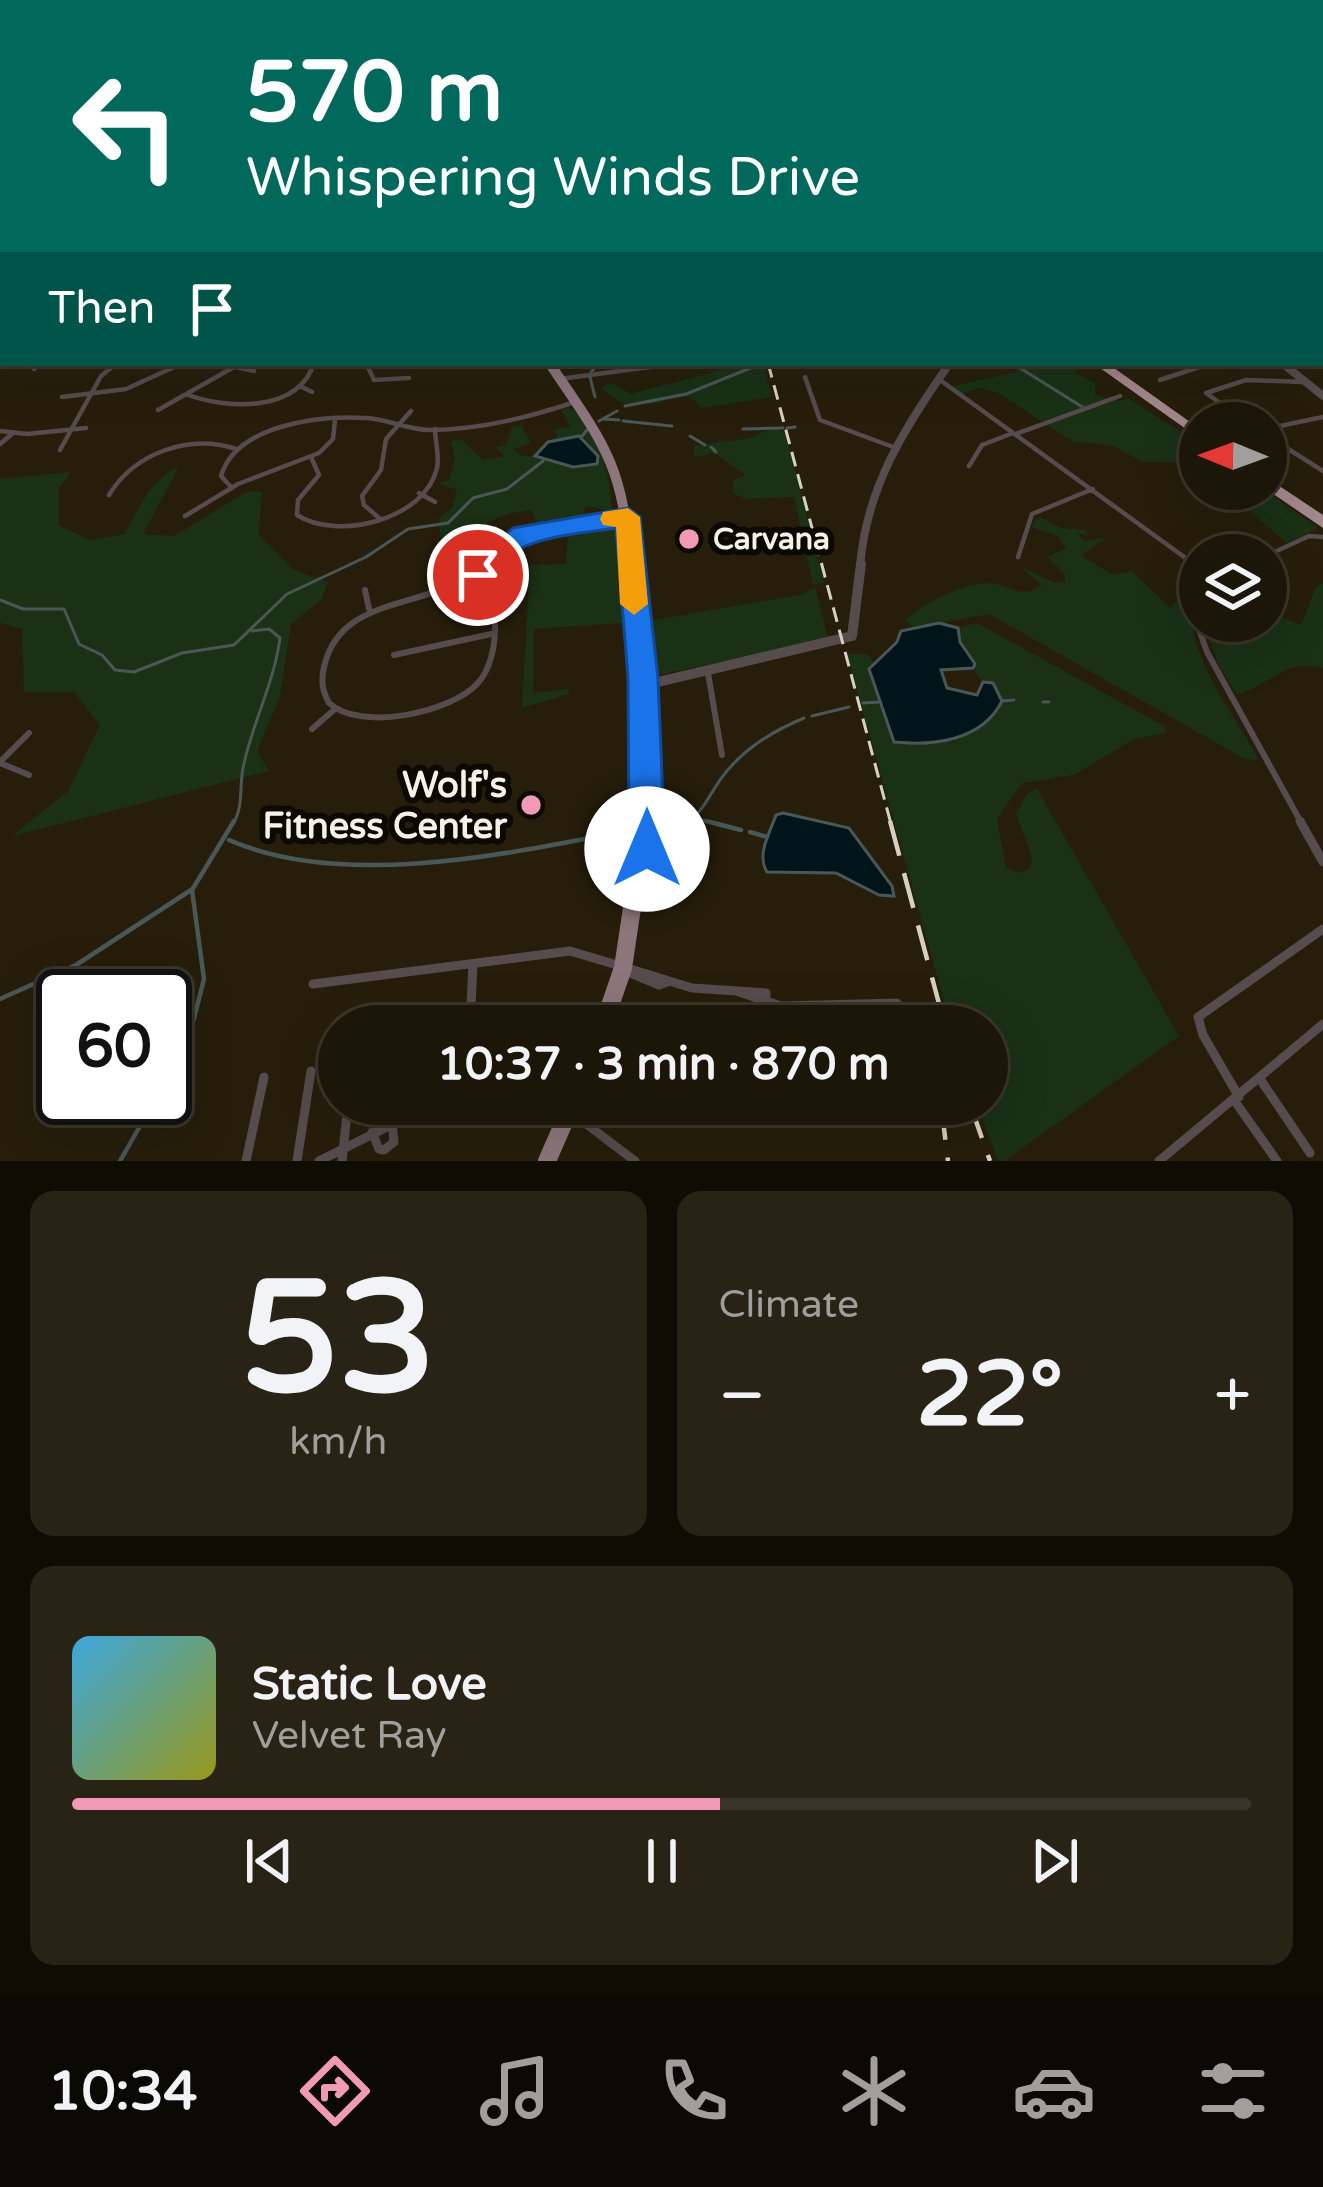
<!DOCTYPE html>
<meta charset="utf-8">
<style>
:root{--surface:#1c1608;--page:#292316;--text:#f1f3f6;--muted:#a09f9c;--line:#3a3529;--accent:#f09ab6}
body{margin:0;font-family:"Varela Round",sans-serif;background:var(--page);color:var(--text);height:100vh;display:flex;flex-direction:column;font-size:45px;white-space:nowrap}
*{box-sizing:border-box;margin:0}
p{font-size:39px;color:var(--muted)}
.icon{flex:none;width:66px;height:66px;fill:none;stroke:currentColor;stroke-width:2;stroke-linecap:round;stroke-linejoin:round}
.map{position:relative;height:1161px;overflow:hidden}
.panel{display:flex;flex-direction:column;gap:30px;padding:30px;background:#0f0c04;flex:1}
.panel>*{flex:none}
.guide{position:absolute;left:0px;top:0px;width:1323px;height:366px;box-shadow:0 12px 48px #0002,0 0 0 3px var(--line);background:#00695c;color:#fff;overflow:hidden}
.needle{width:78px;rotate:271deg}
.controls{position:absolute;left:1179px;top:402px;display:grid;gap:24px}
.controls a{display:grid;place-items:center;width:108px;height:108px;border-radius:50%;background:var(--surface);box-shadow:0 12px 48px #0002,0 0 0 3px var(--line);font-size:60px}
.speed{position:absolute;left:36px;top:969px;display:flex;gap:24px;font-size:60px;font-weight:700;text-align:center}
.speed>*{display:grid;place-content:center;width:156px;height:156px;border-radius:50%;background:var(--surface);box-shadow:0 12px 48px #0002,0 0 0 3px var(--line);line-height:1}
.speed .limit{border:6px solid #111;border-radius:18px;background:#fff;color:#111}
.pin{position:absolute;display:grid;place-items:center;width:102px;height:102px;color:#fff;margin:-51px;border:6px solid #fff;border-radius:50%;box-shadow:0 3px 12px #0007}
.me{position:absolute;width:132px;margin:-66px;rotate:0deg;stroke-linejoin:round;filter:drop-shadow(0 0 9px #0008)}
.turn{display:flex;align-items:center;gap:42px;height:252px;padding:0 48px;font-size:54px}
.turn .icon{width:156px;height:156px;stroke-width:2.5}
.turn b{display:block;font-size:84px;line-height:102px}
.then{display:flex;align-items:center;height:114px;padding:0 48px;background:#0003;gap:24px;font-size:45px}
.big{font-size:90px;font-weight:700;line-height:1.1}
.panel .card{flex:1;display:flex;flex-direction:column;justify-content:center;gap:18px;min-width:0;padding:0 42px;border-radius:24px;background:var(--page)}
.panel .dial{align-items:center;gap:0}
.dial b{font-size:156px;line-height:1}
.song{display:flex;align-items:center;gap:36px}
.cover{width:144px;height:144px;border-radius:18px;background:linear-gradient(135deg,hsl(200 70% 55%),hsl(60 70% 35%))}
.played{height:12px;border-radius:6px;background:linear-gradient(90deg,var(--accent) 55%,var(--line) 55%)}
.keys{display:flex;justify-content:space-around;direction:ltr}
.heat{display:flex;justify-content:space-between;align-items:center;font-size:66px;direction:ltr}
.panel .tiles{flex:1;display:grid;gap:30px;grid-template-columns:1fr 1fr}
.card:last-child{grid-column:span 2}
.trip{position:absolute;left:318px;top:1005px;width:690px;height:120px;border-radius:60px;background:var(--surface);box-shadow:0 12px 48px #0002,0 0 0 3px var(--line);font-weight:700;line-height:120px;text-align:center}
.menu{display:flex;height:192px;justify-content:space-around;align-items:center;background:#0b0903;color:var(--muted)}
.menu .icon{width:84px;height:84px}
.menu .on{color:var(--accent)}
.menu b{font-size:54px;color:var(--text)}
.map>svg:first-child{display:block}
.green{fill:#1a3116}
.water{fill:#00141a;stroke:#4a5757;stroke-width:3}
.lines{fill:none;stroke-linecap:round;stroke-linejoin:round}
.stream-far1{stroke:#4a5757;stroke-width:3}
.stream{stroke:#4a5757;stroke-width:4.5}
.minor-far2{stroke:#564b4d;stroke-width:4.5}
.minor-far1{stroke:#564b4d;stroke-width:6}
.minor{stroke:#564b4d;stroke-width:9}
.tertiary-far2{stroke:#564b4d;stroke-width:6}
.tertiary-far1{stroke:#564b4d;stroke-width:8}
.tertiary{stroke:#564b4d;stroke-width:10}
.primary-far3{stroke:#8d767b;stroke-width:8}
.primary-far2{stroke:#8d767b;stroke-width:10}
.primary-far1{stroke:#8d767b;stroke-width:14}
.primary{stroke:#8d767b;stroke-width:18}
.motorway{fill:#a2878c;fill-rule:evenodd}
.rail-far1{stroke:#d6d0c2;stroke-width:3;stroke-dasharray:15 8;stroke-linecap:butt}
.rail{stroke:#d6d0c2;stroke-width:4.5;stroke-dasharray:36 18;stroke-linecap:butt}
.route{fill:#1a73e8;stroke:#114b97;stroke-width:3}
.slow{fill:#f59e0b}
.poi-dot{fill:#f09ab6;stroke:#0c0903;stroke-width:4.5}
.labels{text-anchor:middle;stroke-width:12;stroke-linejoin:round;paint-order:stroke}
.poi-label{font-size:30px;font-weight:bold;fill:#f7f2e5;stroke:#0c0903;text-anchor:start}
.near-poi-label{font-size:36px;font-weight:bold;fill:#f7f2e5;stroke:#0c0903;text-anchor:end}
</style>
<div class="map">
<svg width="1323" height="1161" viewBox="0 0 1323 1161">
<rect width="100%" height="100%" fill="#261e0b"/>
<path class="green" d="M 733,363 L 763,363 L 772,397 L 701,408 L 690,396 C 653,402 629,416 601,388 L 610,382 L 630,394 L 708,374 Z
M 1015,363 L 1081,363 L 1086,367 L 1073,372 L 1095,383 L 1095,395 L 1120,401 L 1128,398 L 1200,444 L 1200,473 L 1171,462 L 1143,462 L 1113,446 L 1072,441 L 998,393 L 981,388 L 959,394 L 950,387 L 1016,372 Z
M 569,408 C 596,418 614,483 611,512 L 589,506 L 584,509 L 588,521 L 539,529 L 532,510 C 506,514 489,516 473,538 L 440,537 L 439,518 L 452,508 L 457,490 L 439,483 L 450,479 L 455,458 L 451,441 L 462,440 L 483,460 L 504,456 L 496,447 L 506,445 L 512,427 L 521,425 L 531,443 L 513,449 L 521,455 L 590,467 L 599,460 L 585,438 L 560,441 L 554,430 L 570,427 L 561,410 Z
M 774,427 L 786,434 L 824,583 L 813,584 L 794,497 L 746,499 L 733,493 L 733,480 L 745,475 L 715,453 L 694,457 L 694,446 L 750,438 Z
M 179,467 L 143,534 L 174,536 L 248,491 L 262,492 L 258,534 L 294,570 L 328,582 L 321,600 L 291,624 L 280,696 L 257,752 L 269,771 L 12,836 L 68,791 L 100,725 L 74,692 L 24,692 L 22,629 L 0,623 L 0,479 L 71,472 L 59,488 L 59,525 L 90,540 L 125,534 C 138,509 151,479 179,467 Z
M 1223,489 L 1263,489 L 1318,528 L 1287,543 Z
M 1039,517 L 1062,528 L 1086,530 L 1088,535 L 1078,534 L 1084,541 L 1107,538 L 1081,555 L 1112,575 L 1132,571 L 1170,608 L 1200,576 C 1200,593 1190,607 1192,622 C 1197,669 1237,719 1259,760 L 1245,759 L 989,614 L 914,628 L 905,620 C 924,603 969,579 995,584 C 1015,589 1022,598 1041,585 L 1020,566 L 1055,583 L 1065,582 L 1065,574 L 1048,557 L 1066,548 L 1058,536 L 1031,527 Z
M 619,521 L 624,623 L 534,629 L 533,693 L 568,689 L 570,694 L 522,708 L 530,565 L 566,564 L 568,528 Z
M 1323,583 L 1323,668 C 1286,656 1270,687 1236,694 L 1218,664 L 1204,621 L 1266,621 L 1266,611 L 1301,625 L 1316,587 Z
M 815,587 L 828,639 L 649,677 L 643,622 L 803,594 Z
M 977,623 L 1164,726 L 1166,733 L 1134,739 L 1074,775 L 1022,783 L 997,819 L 1006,868 L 1018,873 L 1029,869 L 1032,858 L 1016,813 L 1027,794 L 1037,789 L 1179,1036 L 1004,1161 L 998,1161 L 977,1104 L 987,1104 L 987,1026 L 951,1026 L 847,654 L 868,654 L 874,663 L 869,670 L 894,742 L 954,741 L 982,725 L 993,683 L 983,682 C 970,667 964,647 958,628 Z"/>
<path class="water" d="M 579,436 L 598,456 L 597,464 L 573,467 L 535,456 L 548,442 Z
M 939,623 L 958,628 L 960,642 L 975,664 L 973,668 L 941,670 L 947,688 L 977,695 L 983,682 L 993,683 L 1002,701 C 982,741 933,746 894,742 L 869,669 L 897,642 L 901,631 Z
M 783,813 L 849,828 L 892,886 L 894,896 L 879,895 L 836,873 L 767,872 C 756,854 770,833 776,815 Z"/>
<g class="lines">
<path class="stream-far1" d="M 1012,363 L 1084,408
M 591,372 L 599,363
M 590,377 L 595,397
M 625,406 L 686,394 L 763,363
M 603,419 L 619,420
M 599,421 L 617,411
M 623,421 L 672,426
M 787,428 L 795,427
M 743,429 L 783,428
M 582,436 L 587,430
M 690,436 L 705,445
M 711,447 L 716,452
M 0,600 L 23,609 L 64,609 L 79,644 L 102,655 L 115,670 L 134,672 L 182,653 L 234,645 L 287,594 L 366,557 L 408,529 L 448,523 L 473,498 L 507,489 L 543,461
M 1002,701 L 1014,700
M 1043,702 L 1049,702
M 863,703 L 880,702
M 812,716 L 849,707
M 697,819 L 718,824
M 233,824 C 244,806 239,788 243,768 C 252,723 274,684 280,638 L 269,629 L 252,631
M 686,824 C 706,807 705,802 720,780 C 741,750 771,732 804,718"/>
<path class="stream" d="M 706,821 L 741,830
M 750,832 L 767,837
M 229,840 C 341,889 503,855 620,832 L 634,842
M 663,854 L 688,821
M 0,999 L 76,965 L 191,890
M 165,1082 L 190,1034 L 204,979 L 192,890 L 234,821
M 120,1161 L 156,1098"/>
<path class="minor-far2" d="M 366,363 L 374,380 L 409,378
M 236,367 L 254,371
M 34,369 L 42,363
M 805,377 L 820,420 L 896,448
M 560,379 L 680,363
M 940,380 L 1198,567
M 1160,380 L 1211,363
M 300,386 L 312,392
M 188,395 C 228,409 298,413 314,363
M 62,397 L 126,389 L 183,363
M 158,410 L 241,363
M 1248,423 L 1206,393 L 1246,380 L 1303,382
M 1266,429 L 1323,417
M 0,431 L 27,434 L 86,428
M 1016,434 L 1120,396
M 1266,435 L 1323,471
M 0,444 L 12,434
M 60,450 L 101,376 L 117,363
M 311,457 L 319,475 L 298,500 L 297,515 C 337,541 425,520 437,468 C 440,456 435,442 435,429
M 969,466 L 982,445 L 1013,433
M 232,488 L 221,476 C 236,425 319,415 366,418 C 388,419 408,430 430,430 C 477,430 530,417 575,402
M 419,493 L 435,502
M 109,495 C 135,452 190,434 236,449
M 185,516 L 238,484 L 319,453 L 333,439 L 335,420
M 379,518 L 364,505 L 362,496 L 381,470 L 386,439 L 411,411
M 1266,556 L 1309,536 L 1323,537
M 1018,557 L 1032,514 L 1093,489
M 445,559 L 464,567
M 479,567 L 525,533 L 624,517"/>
<path class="minor-far1" d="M 459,564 L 473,572
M 1194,564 L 1200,568
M 473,572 C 502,591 501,658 478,683 C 451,713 360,732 329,703 C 322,690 321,681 324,667 C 340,595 423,611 473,572 Z
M 473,572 L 482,564
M 365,590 L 369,609
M 1200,609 L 1199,629 L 1207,652 L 1302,824
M 394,655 L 491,634
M 708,673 L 722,755
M 312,729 L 335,709
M 0,762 L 29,733
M 0,763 L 29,775"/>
<path class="minor" d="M 1300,821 L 1323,862
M 627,968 L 692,988 L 766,993 L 766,1001 L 781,1006 L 897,1003
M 628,972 L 659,985 L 667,982
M 313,984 L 570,951 L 617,965
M 736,991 L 766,1001
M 470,1026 L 473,964
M 1260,1079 L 1310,1153
M 1239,1097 L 1203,1035 L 1198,1017 L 1323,929
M 1234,1100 L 1277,1161
M 560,1104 L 635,1161
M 372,1132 L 379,1149 L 384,1150 L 394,1142 L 392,1122
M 246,1161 L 264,1077
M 297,1161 L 311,1071
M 319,1161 L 413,1114 L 488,1111 L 517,1104
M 342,1161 L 348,1104
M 1159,1161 L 1323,1024"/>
<path class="tertiary-far2" d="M 1281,363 L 1290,370
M 945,370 L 950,363"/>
<path class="tertiary-far1" d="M 1287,367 L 1323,396
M 860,567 C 866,489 903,430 947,367"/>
<path class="tertiary" d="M 641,686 L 852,636 L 861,564"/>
<path class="primary-far3" d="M 549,363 L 554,370"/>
<path class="primary-far2" d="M 552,367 C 608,449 622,466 631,567"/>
<path class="primary-far1" d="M 631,564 L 646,740 L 645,824"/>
<path class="primary" d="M 603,1026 L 623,968 L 645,821
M 547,1161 L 572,1104"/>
<path class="motorway" d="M 1093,363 L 1107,363 L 1200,429 L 1200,439 Z
M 1266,477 L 1323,515 L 1323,528 L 1266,489 Z"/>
<path class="rail-far1" d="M 768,363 L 891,824"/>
<path class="rail" d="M 890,821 L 945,1026
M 941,1104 L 948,1161
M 970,1104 L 990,1161"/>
</g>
<linearGradient id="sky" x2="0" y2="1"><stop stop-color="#151006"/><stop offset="0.57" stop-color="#41413f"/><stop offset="1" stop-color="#41413f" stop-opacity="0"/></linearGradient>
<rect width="1323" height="382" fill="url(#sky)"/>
<path class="route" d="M 628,508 L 640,517 L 658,678 L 665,849 L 660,862 L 647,867 L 634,862 L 629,849 L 628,678 L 616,528 C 573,535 505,536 488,582 C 475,586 466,584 459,572 L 513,528 Z"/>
<path class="slow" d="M 628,508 L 640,517 L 648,604 L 634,615 L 620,604 L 616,527 L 603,525 L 600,519 L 603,512 Z"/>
<g class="poi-dot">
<circle cx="689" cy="539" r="12"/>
<circle cx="531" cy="805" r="12"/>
</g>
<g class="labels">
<g class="poi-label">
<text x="713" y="549">Carvana</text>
</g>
<g class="near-poi-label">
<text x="507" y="797">Wolf's<tspan x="507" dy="41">Fitness Center</tspan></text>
</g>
</g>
</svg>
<div class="controls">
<a><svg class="needle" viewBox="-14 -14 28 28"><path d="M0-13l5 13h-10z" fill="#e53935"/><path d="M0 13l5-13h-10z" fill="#a09f9c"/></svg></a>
<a><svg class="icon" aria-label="layers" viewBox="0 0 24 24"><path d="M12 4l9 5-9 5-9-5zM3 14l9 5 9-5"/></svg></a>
</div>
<div class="speed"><div class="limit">60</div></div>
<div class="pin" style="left:478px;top:575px;background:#d93025"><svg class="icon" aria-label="arrive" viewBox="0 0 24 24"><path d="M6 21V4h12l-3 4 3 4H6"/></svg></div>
<svg class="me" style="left:647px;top:849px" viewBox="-20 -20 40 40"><circle r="19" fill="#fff"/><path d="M0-13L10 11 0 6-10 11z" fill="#1a73e8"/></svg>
<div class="trip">10:37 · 3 min · 870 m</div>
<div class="guide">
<div class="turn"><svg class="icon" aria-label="left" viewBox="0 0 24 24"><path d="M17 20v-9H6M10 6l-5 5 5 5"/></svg><div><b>570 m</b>Whispering Winds Drive</div></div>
<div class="then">Then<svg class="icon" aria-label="arrive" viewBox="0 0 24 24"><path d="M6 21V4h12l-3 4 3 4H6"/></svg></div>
</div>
</div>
<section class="panel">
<div class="tiles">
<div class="card dial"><b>53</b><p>km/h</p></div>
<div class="card"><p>Climate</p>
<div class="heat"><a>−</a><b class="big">22°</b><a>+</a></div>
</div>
<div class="card">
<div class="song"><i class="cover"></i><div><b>Static Love</b><p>Velvet Ray</p></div></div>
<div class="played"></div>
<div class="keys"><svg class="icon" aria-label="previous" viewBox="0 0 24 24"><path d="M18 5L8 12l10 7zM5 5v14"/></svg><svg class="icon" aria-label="pause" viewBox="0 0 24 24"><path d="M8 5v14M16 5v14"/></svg><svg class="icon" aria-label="next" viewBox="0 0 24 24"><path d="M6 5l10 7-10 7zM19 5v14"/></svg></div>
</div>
</div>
</section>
<nav class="menu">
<b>10:34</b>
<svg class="icon on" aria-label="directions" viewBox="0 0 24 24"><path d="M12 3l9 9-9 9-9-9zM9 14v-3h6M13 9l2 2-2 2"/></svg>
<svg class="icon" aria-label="music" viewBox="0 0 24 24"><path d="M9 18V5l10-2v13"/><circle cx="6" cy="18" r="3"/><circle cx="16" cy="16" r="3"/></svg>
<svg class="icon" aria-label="phone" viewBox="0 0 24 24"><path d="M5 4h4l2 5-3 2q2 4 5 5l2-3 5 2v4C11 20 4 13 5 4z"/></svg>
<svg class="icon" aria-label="climate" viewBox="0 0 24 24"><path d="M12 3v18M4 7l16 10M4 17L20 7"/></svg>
<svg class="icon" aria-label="car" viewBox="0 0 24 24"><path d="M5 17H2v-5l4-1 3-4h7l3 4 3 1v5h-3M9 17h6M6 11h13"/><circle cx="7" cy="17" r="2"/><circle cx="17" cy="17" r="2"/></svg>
<svg class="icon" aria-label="filters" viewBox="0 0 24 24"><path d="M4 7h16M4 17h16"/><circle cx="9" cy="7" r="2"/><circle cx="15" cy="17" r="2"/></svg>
</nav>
